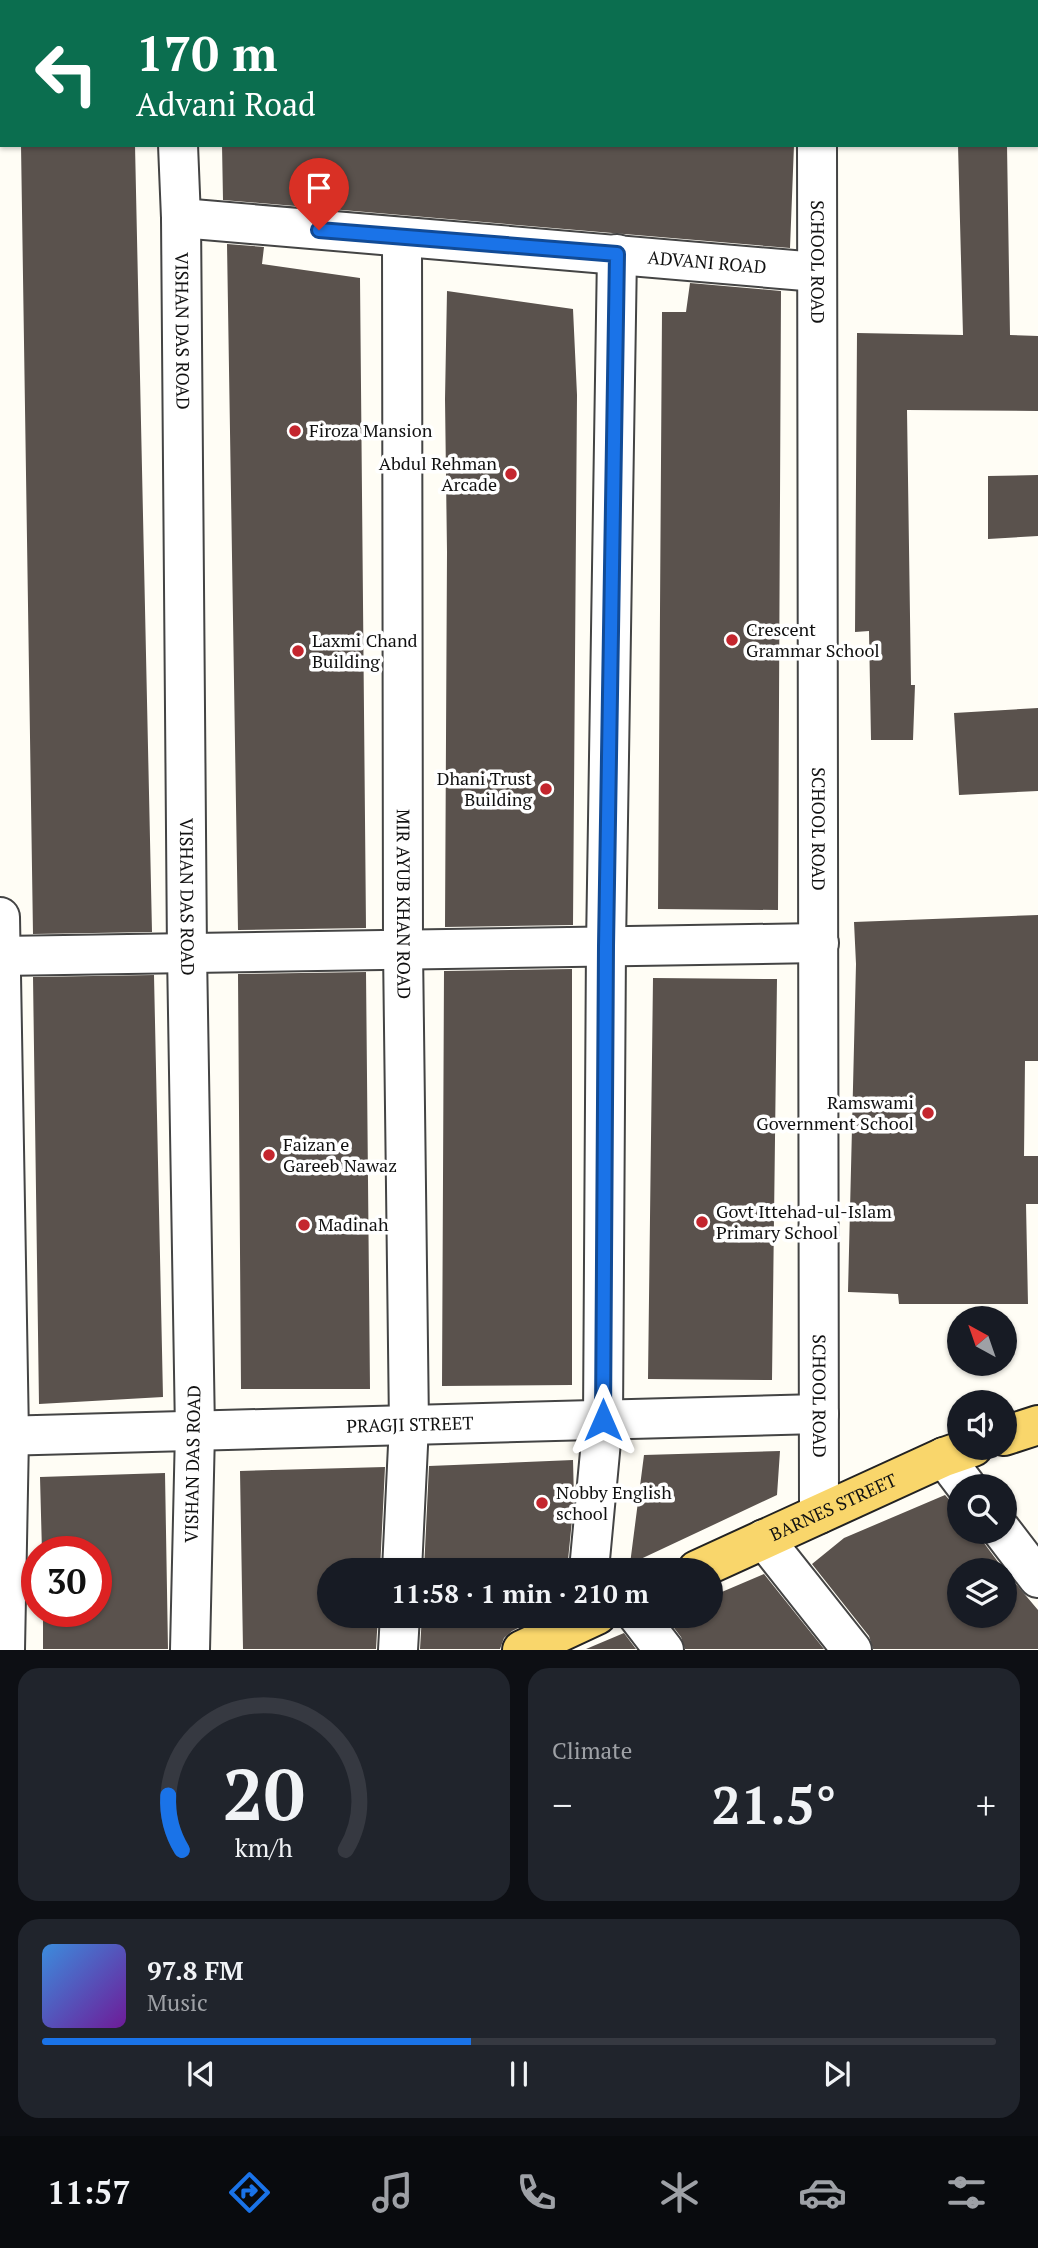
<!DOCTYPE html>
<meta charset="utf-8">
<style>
:root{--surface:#171b24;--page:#20242c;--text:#f1f3f6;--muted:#9ea1a6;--line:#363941;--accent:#1a73e8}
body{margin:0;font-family:"PT Serif",serif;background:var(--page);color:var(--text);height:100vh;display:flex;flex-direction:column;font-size:26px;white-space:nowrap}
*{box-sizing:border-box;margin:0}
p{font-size:23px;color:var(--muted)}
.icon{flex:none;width:38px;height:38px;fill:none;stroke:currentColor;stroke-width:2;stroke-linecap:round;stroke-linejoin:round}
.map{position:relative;height:1650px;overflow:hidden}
.panel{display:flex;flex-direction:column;gap:18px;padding:18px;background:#0d0f14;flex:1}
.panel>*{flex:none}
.top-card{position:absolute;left:0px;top:0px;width:1040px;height:147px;box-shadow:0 2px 5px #0004;background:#0b6e4f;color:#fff;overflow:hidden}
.needle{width:46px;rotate:320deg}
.fabs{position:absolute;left:947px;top:1306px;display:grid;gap:14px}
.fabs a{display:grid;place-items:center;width:70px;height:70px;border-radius:50%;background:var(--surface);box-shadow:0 2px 5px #0004;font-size:35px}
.speed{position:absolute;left:21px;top:1536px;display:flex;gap:14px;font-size:35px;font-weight:700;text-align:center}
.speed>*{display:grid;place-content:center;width:91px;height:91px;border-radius:50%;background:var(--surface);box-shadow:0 2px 5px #0004;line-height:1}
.speed .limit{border:10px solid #d22;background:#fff;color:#111}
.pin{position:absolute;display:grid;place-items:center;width:60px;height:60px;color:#fff;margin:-72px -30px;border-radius:50% 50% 50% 0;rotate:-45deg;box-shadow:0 0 7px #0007}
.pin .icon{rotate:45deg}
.me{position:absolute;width:77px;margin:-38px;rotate:0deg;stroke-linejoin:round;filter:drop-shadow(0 0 5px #0008)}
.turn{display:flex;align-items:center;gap:24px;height:147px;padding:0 21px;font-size:32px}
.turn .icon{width:91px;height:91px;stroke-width:2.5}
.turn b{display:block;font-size:49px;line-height:60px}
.big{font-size:52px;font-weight:800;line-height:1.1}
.panel .tile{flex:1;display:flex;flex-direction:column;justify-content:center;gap:10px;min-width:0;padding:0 24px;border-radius:21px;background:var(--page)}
.panel .dial{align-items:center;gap:0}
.dial svg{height:182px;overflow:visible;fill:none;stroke:var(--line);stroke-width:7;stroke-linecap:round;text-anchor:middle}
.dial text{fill:var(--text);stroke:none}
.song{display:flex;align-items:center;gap:21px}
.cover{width:84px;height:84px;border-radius:10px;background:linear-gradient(135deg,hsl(210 70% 55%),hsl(280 70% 35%))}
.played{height:7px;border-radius:4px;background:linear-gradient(90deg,var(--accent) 45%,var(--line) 45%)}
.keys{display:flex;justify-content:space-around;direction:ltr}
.heat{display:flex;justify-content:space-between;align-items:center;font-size:38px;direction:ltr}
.panel .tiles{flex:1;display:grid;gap:18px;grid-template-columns:1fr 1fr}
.tile:last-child{grid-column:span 2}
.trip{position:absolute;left:317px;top:1558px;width:406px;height:70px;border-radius:35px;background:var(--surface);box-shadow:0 2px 5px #0004;font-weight:800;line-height:70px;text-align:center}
.tabs{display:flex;height:112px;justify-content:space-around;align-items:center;background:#090b0e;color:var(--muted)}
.tabs .icon{width:49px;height:49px}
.tabs .active{color:var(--accent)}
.tabs b{font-size:32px;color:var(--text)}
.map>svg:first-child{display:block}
.building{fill:#5a524d}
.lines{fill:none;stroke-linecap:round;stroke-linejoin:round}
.minor-casing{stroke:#444;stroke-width:42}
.major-casing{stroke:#222;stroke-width:42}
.minor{stroke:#fff;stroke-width:38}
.major{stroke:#f9d66b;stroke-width:38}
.route-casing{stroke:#114b97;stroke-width:18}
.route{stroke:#1a73e8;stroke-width:12}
.poi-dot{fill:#c4262e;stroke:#fff;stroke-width:2.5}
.labels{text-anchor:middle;stroke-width:7;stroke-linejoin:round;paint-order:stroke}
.street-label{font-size:18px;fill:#111;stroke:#fff}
.poi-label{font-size:18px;fill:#111;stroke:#fff;text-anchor:start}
</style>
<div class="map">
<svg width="1038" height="1650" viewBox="0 0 1038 1650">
<rect width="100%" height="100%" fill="#fffdf5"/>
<path class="building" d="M 21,145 L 135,145 L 152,932 L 33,934 Z
M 222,145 L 794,145 L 790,248 L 223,200 Z
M 958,145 L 1007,145 L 1010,335 L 1038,336 L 1038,411 L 907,410 L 911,685 L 915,685 L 913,740 L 871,740 L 869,631 L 855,632 L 857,333 L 963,335 Z
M 227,244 L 264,247 L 262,264 L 360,278 L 366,928 L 238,930 Z
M 690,283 L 781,291 L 778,910 L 658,909 L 662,312 L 686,312 Z
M 447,291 L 573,309 L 577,395 L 573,925 L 445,927 L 447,552 L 445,399 Z
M 1038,475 L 1038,536 L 988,539 L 988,476 Z
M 1038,708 L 1038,791 L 959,795 L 954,713 Z
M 1038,915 L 1038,1061 L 1025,1061 L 1024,1156 L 1038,1156 L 1038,1204 L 1026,1204 L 1028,1304 L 899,1304 L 898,1294 L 848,1292 L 856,964 L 854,922 Z
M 572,969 L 572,1385 L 442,1386 L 444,971 Z
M 366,972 L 370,1389 L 241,1389 L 238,974 Z
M 154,975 L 163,1397 L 39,1404 L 33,977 Z
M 653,978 L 777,979 L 772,1380 L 648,1379 Z
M 780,1451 L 777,1495 L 630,1564 L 644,1455 Z
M 573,1460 L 574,1500 L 567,1570 L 424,1570 L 429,1466 Z
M 385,1467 L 380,1570 L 329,1570 L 329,1615 L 378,1615 L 376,1649 L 243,1649 L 240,1471 Z
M 165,1473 L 168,1649 L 43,1649 L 43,1612 L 96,1612 L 96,1552 L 42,1552 L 40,1477 Z
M 945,1495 L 959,1511 L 959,1531 L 975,1531 L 1004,1570 L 959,1570 L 959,1615 L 1004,1615 L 1004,1570 L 1038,1610 L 1038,1649 L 873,1649 L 869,1636 L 812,1564 L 844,1538 Z
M 764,1574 L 824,1649 L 685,1649 L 681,1637 L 665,1616 L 710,1615 L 710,1597 Z
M 422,1615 L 542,1615 L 542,1616 L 512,1631 L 504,1638 L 500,1649 L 420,1649 Z
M 624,1633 L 636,1649 L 586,1649 Z"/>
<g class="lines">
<defs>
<g id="minor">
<path d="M 173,0 L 173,2"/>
<path d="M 817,0 L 817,2"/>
<path id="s1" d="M 178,145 L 181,218 L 187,953 L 195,1431 L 190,1650"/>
<path id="s2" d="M 817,145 L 819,1514"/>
<path id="s3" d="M 181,218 L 817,272"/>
<path id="s4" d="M 402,237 L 403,949 L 409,1425 L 402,1570"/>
<path d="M 0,917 L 9,1436 L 5,1650"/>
<path d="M 0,956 L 819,943"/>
<path id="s5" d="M 0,1436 L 819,1414"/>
<path d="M 944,1457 L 966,1486"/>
<path d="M 1002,1531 L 1038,1578"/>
<path d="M 764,1539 L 852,1650"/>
<path d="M 589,1570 L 603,1420 L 606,946 L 617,254"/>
<path d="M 637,1615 L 664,1650"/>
<path d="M 398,1650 L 400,1615"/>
</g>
<g id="major">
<path d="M 1004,1436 L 1038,1425"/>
<path id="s6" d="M 697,1570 L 944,1457 L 973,1447"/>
<path d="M 522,1650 L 597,1615"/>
</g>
</defs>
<use href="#minor" class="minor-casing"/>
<use href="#major" class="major-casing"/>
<use href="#minor" class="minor"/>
<use href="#major" class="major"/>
</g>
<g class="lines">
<defs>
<path id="route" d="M 319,230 L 617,254 L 606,946 L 603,1420"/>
</defs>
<use href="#route" class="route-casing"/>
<use href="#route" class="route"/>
</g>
<g class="poi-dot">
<circle cx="295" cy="431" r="7"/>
<circle cx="511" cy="474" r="7"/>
<circle cx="732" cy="640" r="7"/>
<circle cx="298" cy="651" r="7"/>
<circle cx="546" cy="789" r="7"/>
<circle cx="928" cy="1113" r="7"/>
<circle cx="269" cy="1155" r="7"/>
<circle cx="702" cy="1222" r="7"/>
<circle cx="304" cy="1225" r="7"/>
<circle cx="542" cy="1503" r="7"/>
</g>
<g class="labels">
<g class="street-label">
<text dy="6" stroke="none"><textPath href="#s2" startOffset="117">SCHOOL ROAD</textPath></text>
<text dy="6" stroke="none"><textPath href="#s3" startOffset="528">ADVANI ROAD</textPath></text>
<text dy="6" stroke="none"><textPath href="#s1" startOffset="186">VISHAN DAS ROAD</textPath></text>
<text dy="6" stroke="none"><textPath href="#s2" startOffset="684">SCHOOL ROAD</textPath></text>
<text dy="6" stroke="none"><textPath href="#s1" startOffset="752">VISHAN DAS ROAD</textPath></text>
<text dy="6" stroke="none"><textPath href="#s4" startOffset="667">MIR AYUB KHAN ROAD</textPath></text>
<text dy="6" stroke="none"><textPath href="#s2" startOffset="1251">SCHOOL ROAD</textPath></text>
<text dy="6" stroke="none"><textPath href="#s5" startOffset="410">PRAGJI STREET</textPath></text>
<text transform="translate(193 1464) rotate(-89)" y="6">VISHAN DAS ROAD</text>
<text dy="6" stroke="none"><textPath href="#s6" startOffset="150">BARNES STREET</textPath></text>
</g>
<g class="poi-label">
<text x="309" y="437">Firoza Mansion</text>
<text x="497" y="470" text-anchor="end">Abdul Rehman<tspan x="497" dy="21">Arcade</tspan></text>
<text x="746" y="636">Crescent<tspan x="746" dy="21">Grammar School</tspan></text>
<text x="312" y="647">Laxmi Chand<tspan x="312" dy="21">Building</tspan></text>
<text x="532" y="785" text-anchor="end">Dhani Trust<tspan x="532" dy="21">Building</tspan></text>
<text x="914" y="1109" text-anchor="end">Ramswami<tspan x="914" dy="21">Government School</tspan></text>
<text x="283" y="1151">Faizan e<tspan x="283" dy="21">Gareeb Nawaz</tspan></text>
<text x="716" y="1218">Govt Ittehad-ul-Islam<tspan x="716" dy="21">Primary School</tspan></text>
<text x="318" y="1231">Madinah</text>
<text x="556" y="1499">Nobby English<tspan x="556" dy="21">school</tspan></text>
</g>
</g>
</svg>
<div class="fabs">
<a><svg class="needle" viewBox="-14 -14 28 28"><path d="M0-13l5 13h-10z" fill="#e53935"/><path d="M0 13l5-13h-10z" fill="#9ea1a6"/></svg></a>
<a><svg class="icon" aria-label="sound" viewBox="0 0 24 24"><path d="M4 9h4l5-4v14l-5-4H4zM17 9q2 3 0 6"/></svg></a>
<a><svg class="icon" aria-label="search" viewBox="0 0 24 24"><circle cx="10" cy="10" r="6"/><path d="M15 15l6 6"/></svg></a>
<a><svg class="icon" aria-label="layers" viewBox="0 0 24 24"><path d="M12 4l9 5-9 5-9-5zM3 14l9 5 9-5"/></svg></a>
</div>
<div class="speed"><div class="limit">30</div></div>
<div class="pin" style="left:319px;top:230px;background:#d93025"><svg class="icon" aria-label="arrive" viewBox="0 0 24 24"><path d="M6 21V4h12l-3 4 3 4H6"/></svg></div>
<svg class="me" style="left:603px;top:1420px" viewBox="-20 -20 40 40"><path d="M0-17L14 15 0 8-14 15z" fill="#1a73e8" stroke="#fff" stroke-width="4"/></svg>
<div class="trip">11:58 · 1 min · 210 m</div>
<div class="top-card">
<div class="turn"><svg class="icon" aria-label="left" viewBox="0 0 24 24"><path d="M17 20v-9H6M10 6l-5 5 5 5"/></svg><div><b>170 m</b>Advani Road</div></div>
</div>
</div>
<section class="panel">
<div class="tiles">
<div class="tile dial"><svg viewBox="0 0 100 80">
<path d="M14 69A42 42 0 1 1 86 69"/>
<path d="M14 69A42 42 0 0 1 8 45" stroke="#1a73e8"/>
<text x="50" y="56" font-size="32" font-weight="700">20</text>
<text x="50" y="72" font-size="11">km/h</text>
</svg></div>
<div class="tile"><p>Climate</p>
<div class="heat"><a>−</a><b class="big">21.5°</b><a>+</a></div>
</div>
<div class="tile">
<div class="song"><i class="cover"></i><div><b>97.8 FM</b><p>Music</p></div></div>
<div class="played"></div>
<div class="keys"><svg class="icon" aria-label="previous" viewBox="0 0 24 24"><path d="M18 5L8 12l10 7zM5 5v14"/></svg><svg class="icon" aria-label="pause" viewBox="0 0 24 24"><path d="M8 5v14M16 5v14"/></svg><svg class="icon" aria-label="next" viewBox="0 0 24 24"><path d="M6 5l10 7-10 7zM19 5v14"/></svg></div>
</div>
</div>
</section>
<nav class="tabs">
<b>11:57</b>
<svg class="icon active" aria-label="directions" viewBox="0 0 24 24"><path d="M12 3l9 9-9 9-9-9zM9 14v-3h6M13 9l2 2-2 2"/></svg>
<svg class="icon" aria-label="music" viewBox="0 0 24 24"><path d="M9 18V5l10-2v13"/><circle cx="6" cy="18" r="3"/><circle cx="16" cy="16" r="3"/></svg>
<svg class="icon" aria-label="phone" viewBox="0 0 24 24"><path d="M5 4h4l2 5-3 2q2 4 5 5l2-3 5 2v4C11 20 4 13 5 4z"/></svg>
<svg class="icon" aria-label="climate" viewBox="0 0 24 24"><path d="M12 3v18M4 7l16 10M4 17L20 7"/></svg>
<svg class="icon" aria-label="car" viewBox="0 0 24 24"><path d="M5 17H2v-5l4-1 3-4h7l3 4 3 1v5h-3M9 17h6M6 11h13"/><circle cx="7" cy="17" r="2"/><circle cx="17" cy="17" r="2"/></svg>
<svg class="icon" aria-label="filters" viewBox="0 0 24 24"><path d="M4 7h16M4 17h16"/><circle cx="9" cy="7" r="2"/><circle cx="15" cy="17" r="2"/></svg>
</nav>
